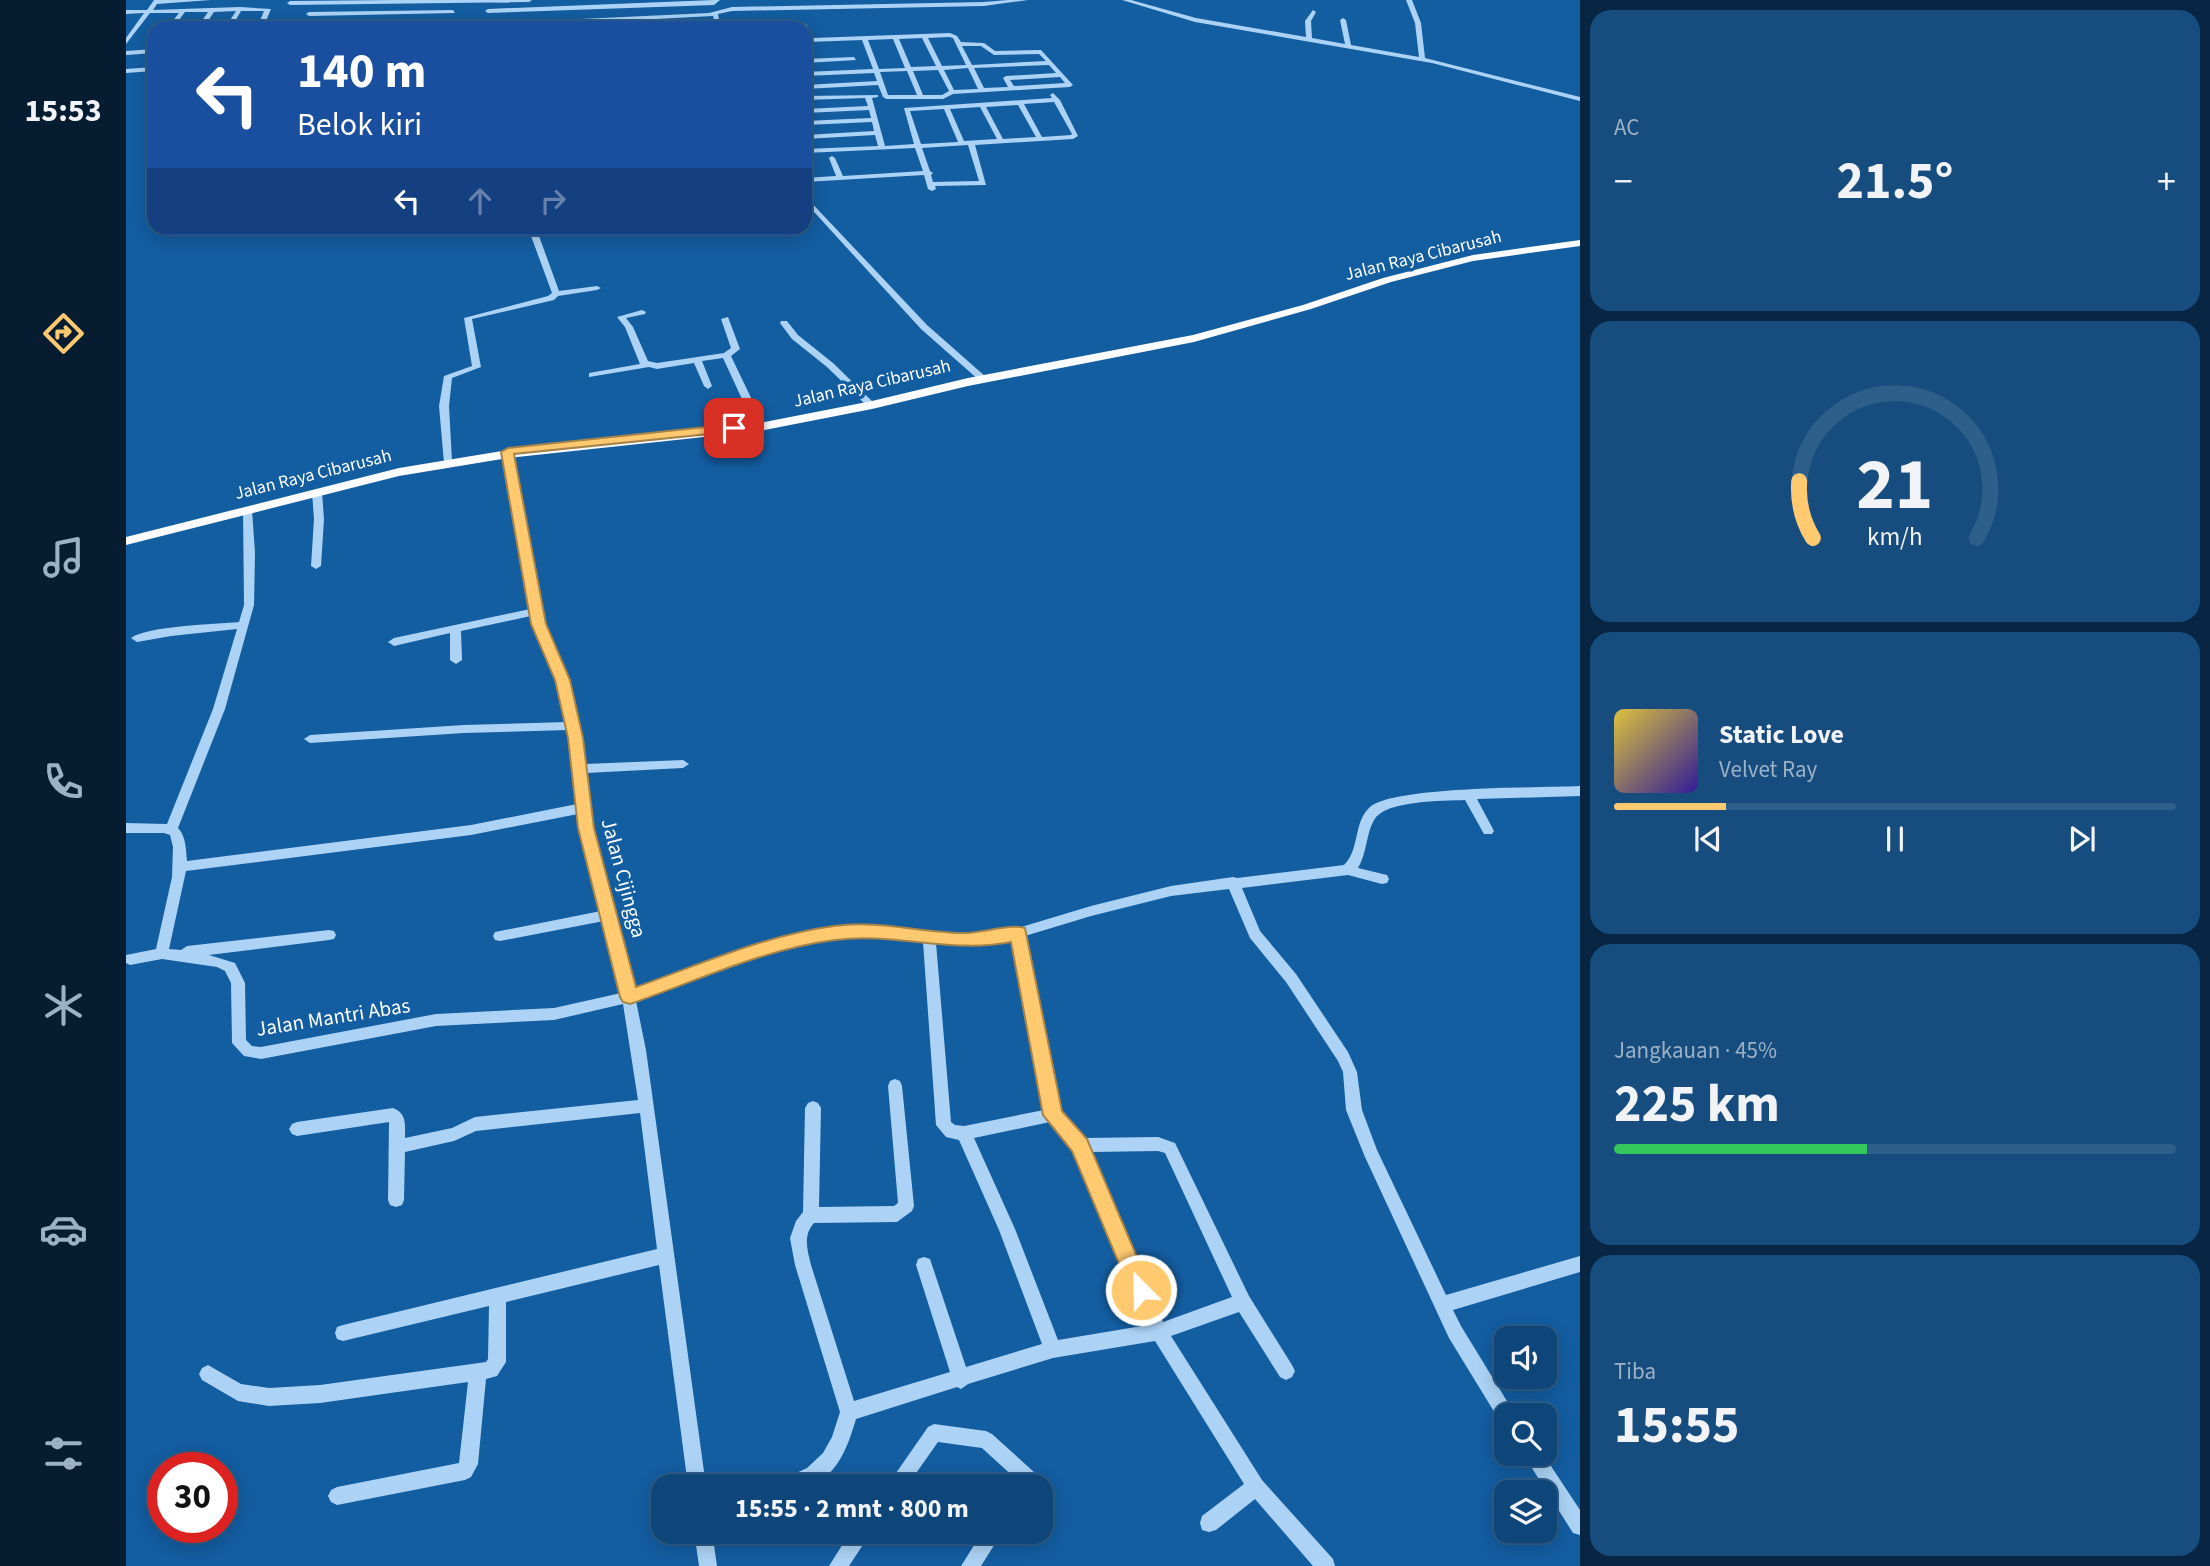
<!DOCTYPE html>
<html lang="id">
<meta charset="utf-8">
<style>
:root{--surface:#0e4679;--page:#174d7e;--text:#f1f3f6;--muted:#9bb1c6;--line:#2e5e8a;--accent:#ffc970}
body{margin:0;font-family:"Source Sans 3",sans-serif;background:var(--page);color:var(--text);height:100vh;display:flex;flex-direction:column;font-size:26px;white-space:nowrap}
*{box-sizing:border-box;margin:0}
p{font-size:23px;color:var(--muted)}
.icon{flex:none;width:38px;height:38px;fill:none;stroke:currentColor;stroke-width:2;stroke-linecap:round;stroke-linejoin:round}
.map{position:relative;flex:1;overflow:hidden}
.panel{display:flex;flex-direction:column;gap:10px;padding:10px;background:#082643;width:630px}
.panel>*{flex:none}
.hud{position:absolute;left:21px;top:21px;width:665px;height:214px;border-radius:21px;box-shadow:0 4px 18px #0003,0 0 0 2px var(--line);background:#1a4fa0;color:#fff;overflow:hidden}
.tools{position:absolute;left:1368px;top:1326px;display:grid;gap:14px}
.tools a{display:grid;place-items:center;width:63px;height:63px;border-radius:14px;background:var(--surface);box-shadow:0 4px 18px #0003,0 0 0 2px var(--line);font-size:35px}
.speed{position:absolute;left:21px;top:1452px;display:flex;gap:14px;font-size:35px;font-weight:700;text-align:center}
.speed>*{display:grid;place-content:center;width:91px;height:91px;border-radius:50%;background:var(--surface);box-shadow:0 4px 18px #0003,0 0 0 2px var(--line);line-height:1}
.speed .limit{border:10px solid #d22;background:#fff;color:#111}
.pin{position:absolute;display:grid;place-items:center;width:60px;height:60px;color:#fff;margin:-30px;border-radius:14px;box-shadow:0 4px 10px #0006}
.me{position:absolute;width:77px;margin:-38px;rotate:337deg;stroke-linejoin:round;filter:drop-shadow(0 0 5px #0008)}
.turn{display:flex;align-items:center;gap:24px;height:147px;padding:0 35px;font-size:32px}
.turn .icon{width:91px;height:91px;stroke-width:2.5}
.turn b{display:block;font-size:49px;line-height:60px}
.lanes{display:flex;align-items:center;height:66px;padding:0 35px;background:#0003;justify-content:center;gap:35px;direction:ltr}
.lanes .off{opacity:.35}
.big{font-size:52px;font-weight:700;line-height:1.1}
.panel .tile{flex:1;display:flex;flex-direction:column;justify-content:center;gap:10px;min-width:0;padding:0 24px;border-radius:21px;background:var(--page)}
.panel .dial{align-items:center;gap:0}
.dial svg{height:182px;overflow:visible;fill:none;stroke:var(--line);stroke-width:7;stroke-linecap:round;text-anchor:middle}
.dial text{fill:var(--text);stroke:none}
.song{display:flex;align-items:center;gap:21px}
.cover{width:84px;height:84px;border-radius:10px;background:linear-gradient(135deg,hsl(50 70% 55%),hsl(250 70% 35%))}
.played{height:7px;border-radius:4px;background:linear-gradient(90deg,var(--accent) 20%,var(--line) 20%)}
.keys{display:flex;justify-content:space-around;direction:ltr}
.heat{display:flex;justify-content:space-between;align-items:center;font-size:38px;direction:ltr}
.charge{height:10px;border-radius:5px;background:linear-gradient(90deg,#34c759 45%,var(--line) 0)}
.trip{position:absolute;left:525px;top:1474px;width:402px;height:70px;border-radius:21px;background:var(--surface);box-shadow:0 4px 18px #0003,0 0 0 2px var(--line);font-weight:700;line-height:70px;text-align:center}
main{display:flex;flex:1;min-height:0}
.tab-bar{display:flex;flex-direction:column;width:126px;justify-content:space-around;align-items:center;background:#061c30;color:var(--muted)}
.tab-bar .icon{width:49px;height:49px}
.tab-bar .active{color:var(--accent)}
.tab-bar b{font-size:32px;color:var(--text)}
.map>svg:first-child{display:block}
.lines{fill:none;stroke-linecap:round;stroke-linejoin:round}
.minor{fill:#acd3f5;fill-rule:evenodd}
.major{fill:#fafcff;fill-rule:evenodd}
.route{fill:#ffc970;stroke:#a68349;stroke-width:2}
.labels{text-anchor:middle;stroke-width:7;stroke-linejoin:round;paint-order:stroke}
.far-street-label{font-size:18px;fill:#fff;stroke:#135da1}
.street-label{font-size:21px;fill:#fff;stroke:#135da1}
</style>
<main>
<nav class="tab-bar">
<b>15:53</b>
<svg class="icon active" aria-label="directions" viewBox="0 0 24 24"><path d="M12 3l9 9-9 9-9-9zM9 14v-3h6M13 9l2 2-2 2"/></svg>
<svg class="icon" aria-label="music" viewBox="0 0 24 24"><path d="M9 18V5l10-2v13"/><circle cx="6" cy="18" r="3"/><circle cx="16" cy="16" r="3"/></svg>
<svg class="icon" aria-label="phone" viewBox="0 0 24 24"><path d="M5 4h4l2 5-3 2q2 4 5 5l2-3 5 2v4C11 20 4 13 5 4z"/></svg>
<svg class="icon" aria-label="climate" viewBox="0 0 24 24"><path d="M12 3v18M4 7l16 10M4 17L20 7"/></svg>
<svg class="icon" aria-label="car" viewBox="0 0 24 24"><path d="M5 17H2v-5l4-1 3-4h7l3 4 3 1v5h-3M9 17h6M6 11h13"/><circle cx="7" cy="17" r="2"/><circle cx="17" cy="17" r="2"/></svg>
<svg class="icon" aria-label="filters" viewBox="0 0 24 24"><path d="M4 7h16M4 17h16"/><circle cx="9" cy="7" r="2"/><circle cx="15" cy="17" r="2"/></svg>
</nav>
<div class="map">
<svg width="1454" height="1566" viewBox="0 0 1454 1566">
<rect width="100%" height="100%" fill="#135da1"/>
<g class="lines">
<path class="minor" d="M 28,0 L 85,0 L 31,4 L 27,10 L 114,7 L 145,9 L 137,28 L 131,28 L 138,11 L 115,11 L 105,28 L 99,28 L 110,11 L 88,12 L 77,28 L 71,28 L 82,12 L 59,12 L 47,28 L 41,28 L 53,13 L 24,13 L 0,44 L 0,38 L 18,13 L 0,14 L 0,10 L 21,10 Z
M 271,0 L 406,0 L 403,2 L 164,5 L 161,3 L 164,1 Z
M 588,0 L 594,0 L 588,5 L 362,13 L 359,11 L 362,9 Z
M 882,0 L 902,0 L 858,6 L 606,11 L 592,14 L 594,26 L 532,28 L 589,23 L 587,16 L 433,24 L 323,23 L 320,21 L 323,19 L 433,20 L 583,13 L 606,7 L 858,2 Z
M 996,0 L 1005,0 L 1070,18 L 1180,37 L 1179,21 L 1187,10 L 1190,12 L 1185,21 L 1186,38 L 1219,44 L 1214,20 L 1217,18 L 1220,20 L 1225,45 L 1293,57 L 1289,23 L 1280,0 L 1286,0 L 1295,23 L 1299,58 L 1454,97 L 1454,101 L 1306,63 L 1069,22 Z
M 327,10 L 329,13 L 183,16 L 180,14 L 183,12 Z
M 175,19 L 197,21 L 177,23 L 173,28 L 167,28 Z
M 233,19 L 254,20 L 273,28 L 265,28 L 253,24 L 231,22 Z
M 612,21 L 673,21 L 681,25 L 687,38 L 824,33 L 831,36 L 835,42 L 858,43 L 869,51 L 915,50 L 947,85 L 944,87 L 827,94 L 817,99 L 760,99 L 757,97 L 752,85 L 679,89 L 679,85 L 751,81 L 748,73 L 679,76 L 679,72 L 747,69 L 736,40 L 682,42 L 685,50 L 682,52 L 679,50 L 679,38 L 681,38 L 679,28 L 672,25 L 613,25 L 608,28 L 601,28 ZM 823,37 L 827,38 L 840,65 L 816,66 L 802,38 ZM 796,38 L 810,66 L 785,67 L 773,39 ZM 767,39 L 779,68 L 753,69 L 742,40 ZM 836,46 L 855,46 L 868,55 L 913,54 L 920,61 L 846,65 ZM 923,65 L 930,73 L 880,76 L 877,78 L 882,87 L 858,88 L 848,68 ZM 842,68 L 852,89 L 828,90 L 818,70 ZM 812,70 L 823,91 L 816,95 L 797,95 L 787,71 ZM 781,71 L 791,95 L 762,95 L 754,72 ZM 934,77 L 939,83 L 888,86 L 884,80 Z
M 28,49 L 28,53 L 0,55 L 0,51 Z
M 728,57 L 730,60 L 679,63 L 679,59 Z
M 28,67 L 28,71 L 0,73 L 0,69 Z
M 927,93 L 934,100 L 952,136 L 947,139 L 849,145 L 860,185 L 809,186 L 810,189 L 806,191 L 802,189 L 798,175 L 679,182 L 679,178 L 710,176 L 703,158 L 706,156 L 709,158 L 717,176 L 797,171 L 789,148 L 679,153 L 679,149 L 752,146 L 749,135 L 679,139 L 679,135 L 748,131 L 746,122 L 679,125 L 679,121 L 745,118 L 743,110 L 679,113 L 679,109 L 742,106 L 739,98 L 679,100 L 679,96 L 752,95 L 752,97 L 746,98 L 759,146 L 788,144 L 778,108 L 926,98 L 924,95 ZM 928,102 L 946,134 L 945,135 L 916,137 L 898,104 ZM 892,105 L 910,137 L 877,139 L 860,107 ZM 854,107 L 871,139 L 838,141 L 824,109 ZM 818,109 L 832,142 L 795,144 L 784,111 ZM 842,145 L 853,181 L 807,182 L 805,175 L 807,173 L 804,171 L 796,148 Z
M 679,196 L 801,325 L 860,377 L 860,381 L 854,381 L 795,329 L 679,202 Z
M 406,234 L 413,236 L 433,291 L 471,286 L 475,288 L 471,290 L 432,296 L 428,300 L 346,319 L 355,367 L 326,378 L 323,406 L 326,461 L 321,464 L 318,463 L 313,406 L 318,376 L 346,366 L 338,318 L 422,296 L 426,293 L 405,236 Z
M 516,310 L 520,312 L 519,314 L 500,318 L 507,327 L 522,361 L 531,363 L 598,353 L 605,348 L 595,319 L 602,317 L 614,349 L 605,356 L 638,425 L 636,427 L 630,427 L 628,425 L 597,358 L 576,361 L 586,386 L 582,389 L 578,386 L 568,363 L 531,369 L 523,367 L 463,377 L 463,373 L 514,364 L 499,327 L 491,317 Z
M 655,321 L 661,321 L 672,335 L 707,363 L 747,402 L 747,406 L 741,406 L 701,367 L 666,339 L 654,323 Z
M 382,449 L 387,452 L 417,624 L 443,680 L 456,738 L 459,764 L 557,760 L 563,764 L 557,768 L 460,773 L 466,828 L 483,894 L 499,942 L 508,989 L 636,943 L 708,928 L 744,926 L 834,934 L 858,934 L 892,928 L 965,906 L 1045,886 L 1107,877 L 1111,878 L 1218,865 C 1234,850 1227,822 1244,807 C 1270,786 1415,788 1454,786 L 1454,796 L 1351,799 L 1368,831 L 1366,834 L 1358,834 L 1339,800 C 1317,801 1259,800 1248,820 C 1240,834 1241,853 1232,868 L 1261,875 L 1263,879 L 1261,883 L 1256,884 L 1222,875 L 1116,888 L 1134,931 L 1170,974 L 1222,1052 L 1231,1072 L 1236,1110 L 1251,1150 L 1320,1295 L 1454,1256 L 1454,1272 L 1327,1310 L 1335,1326 L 1387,1411 L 1389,1416 L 1381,1416 L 1381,1426 L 1375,1423 L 1323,1338 L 1239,1157 L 1220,1110 L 1217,1072 L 1212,1061 L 1160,982 L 1124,938 L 1103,889 L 1045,896 L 965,916 L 899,936 L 934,1112 L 958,1138 L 1032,1137 L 1049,1143 L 1123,1296 L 1166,1365 L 1169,1371 L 1166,1377 L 1160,1380 L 1154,1377 L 1113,1312 L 1045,1336 L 1136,1480 L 1207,1559 L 1209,1566 L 1187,1566 L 1129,1499 L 1090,1530 L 1083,1532 L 1076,1530 L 1074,1523 L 1076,1516 L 1118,1484 L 1029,1341 L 927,1358 L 842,1384 L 835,1389 L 831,1387 L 730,1419 C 723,1443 712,1476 685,1485 C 676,1488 662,1486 652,1486 L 655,1480 L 681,1468 L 697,1453 L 706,1437 L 714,1412 L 669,1265 L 664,1238 L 670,1221 L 677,1212 L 679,1108 L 682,1103 L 687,1101 L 692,1103 L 695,1108 L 693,1207 L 768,1206 L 772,1203 L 762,1086 L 764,1081 L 769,1079 L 774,1081 L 776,1086 L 788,1206 L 786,1211 L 771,1222 L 688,1223 C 677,1235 681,1249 685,1265 L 728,1401 L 824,1372 L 790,1265 L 792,1259 L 798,1257 L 804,1259 L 840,1367 L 916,1344 L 873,1230 L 833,1140 L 820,1137 L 810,1125 L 797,942 L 744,936 L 708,938 L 637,954 L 510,1001 L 520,1050 L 580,1486 L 562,1486 L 533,1265 L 380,1302 L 380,1362 L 371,1376 L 360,1379 L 352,1464 L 345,1477 L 339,1480 L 211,1505 L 205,1502 L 202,1496 L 205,1490 L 211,1487 L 333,1463 L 342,1382 L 194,1403 L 143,1406 L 112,1401 L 76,1380 L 73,1374 L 76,1368 L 82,1365 L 115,1384 L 143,1388 L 194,1385 L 360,1362 L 362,1359 L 363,1306 L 217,1341 L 211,1339 L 209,1333 L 211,1327 L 217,1325 L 531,1249 L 514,1113 L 350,1131 L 328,1141 L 279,1152 L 278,1200 L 276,1205 L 270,1207 L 264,1205 L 262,1200 L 263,1122 L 171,1136 L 166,1134 L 163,1129 L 166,1124 L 171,1122 L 267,1108 C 281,1113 279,1125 279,1138 L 326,1128 L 349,1117 L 512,1100 L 497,1004 L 428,1020 L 310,1026 L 135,1059 L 118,1056 L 106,1043 L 105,983 L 99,971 L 91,967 L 36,959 L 4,965 L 0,963 L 0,955 L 30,949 L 46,877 L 47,847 L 44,835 L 38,833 L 0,833 L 0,823 L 41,824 L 87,709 L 111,629 L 45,636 L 11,642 L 5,638 C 21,626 90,624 113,622 L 118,605 L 117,508 L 125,508 L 126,510 L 129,553 L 128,605 L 99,709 L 52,828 C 60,836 60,850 61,861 L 345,825 L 451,804 L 442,730 L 338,733 L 184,743 L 178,739 L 184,735 L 338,725 L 441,722 L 431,680 L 407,624 L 405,616 L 335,631 L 336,660 L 330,664 L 324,660 L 324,633 L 268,646 L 262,642 L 268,638 L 404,609 L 377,452 ZM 452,814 L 454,828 L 475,911 L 374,931 L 369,932 L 367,936 L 369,940 L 374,941 L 478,921 L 485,942 L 495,993 L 428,1008 L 310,1014 L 135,1047 L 126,1046 L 120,1040 L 119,983 L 109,963 L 83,955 L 203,940 L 208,939 L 210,935 L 208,931 L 203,930 L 61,946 L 55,950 L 43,949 L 60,871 L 345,835 ZM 886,940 L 918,1110 L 838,1126 L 829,1125 L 825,1122 L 810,943 L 858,946 ZM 924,1122 L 948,1150 L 1022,1325 L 932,1340 L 889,1229 L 848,1138 ZM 1032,1151 L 1039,1153 L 1106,1297 L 1037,1322 L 965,1152 Z
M 191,489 L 196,492 L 198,519 L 195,566 L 190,569 L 185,566 L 188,519 L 186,492 Z
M 808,1424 L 860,1431 L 866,1434 L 909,1473 L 912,1479 L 909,1485 L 889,1486 L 891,1480 L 856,1448 L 812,1442 L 781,1486 L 761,1486 L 802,1427 Z
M 1397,1454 L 1417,1454 L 1454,1510 L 1454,1535 L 1447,1533 Z
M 568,1531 L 586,1531 L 591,1566 L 573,1566 Z
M 725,1531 L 746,1531 L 723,1566 L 703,1566 Z
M 857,1531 L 877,1531 L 855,1566 L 835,1566 Z"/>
<path class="major" d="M 1454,240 L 1454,246 L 1347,261 L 1265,282 L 1185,309 L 1068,342 L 842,386 L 746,409 L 634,431 L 382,458 L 273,476 L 0,545 L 0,537 L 273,468 L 382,450 L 634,423 L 746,401 L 842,378 L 1067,335 L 1177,305 L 1257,278 L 1347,255 Z"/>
</g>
<path class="route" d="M 608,424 L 612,426 L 612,431 L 388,454 L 420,624 L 444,680 L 457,738 L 468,828 L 510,987 C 575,964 640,935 708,926 C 751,920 793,932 836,933 C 854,934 884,923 899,928 L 936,1111 L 961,1139 L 1025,1290 L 1022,1297 L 1015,1301 L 1007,1297 L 946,1151 L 917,1115 L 885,942 C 825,954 768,932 709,940 C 638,949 571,981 504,1004 L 497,1002 L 494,997 L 452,828 L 442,738 L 429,680 L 405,624 L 375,452 L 382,448 Z"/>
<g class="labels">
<g class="far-street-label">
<text transform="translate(1297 255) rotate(-14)" y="6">Jalan Raya Cibarusah</text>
<text transform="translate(746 383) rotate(-13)" y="6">Jalan Raya Cibarusah</text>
<text transform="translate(187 474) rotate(-14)" y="6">Jalan Raya Cibarusah</text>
</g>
<g class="street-label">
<text transform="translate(498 878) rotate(75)" y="7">Jalan Cijingga</text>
<text transform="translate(207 1017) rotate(-9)" y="7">Jalan Mantri Abas</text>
</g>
</g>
</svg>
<div class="tools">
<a><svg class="icon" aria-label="sound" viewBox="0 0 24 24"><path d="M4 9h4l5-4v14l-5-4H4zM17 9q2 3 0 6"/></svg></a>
<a><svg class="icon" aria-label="search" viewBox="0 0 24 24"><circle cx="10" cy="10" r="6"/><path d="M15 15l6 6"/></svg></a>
<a><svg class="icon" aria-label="layers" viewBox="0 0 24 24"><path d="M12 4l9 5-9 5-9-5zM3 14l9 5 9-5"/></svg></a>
</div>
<div class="speed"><div class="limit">30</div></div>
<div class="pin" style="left:608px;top:428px;background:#d93025"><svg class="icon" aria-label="arrive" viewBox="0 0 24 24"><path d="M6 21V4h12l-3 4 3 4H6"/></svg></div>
<svg class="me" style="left:1015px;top:1290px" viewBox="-20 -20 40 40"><circle r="17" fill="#ffc970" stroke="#fff" stroke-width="3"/><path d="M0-11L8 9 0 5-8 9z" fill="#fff"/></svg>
<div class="trip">15:55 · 2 mnt · 800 m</div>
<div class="hud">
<div class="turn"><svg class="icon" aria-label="left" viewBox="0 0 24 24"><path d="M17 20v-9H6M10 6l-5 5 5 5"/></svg><div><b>140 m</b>Belok kiri</div></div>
<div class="lanes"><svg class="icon" aria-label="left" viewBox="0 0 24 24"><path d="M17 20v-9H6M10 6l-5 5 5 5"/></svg><svg class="icon off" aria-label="ahead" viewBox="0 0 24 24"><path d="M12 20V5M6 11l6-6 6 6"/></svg><svg class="icon off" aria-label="right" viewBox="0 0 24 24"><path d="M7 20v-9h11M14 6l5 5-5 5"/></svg></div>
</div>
</div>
<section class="panel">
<div class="tile"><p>AC</p>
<div class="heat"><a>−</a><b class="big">21.5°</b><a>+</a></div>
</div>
<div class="tile dial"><svg viewBox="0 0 100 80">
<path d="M14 69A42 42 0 1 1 86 69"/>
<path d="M14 69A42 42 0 0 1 8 44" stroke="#ffc970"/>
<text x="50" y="56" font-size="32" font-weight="700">21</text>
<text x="50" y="72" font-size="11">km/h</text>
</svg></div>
<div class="tile">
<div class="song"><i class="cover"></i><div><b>Static Love</b><p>Velvet Ray</p></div></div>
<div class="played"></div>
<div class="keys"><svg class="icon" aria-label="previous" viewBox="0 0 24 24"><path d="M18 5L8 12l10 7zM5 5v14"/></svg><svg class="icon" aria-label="pause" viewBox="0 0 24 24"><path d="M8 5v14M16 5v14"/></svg><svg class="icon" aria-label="next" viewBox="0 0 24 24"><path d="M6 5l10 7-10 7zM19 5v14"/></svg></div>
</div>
<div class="tile"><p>Jangkauan · 45%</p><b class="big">225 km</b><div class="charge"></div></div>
<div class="tile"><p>Tiba</p><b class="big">15:55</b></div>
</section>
</main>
